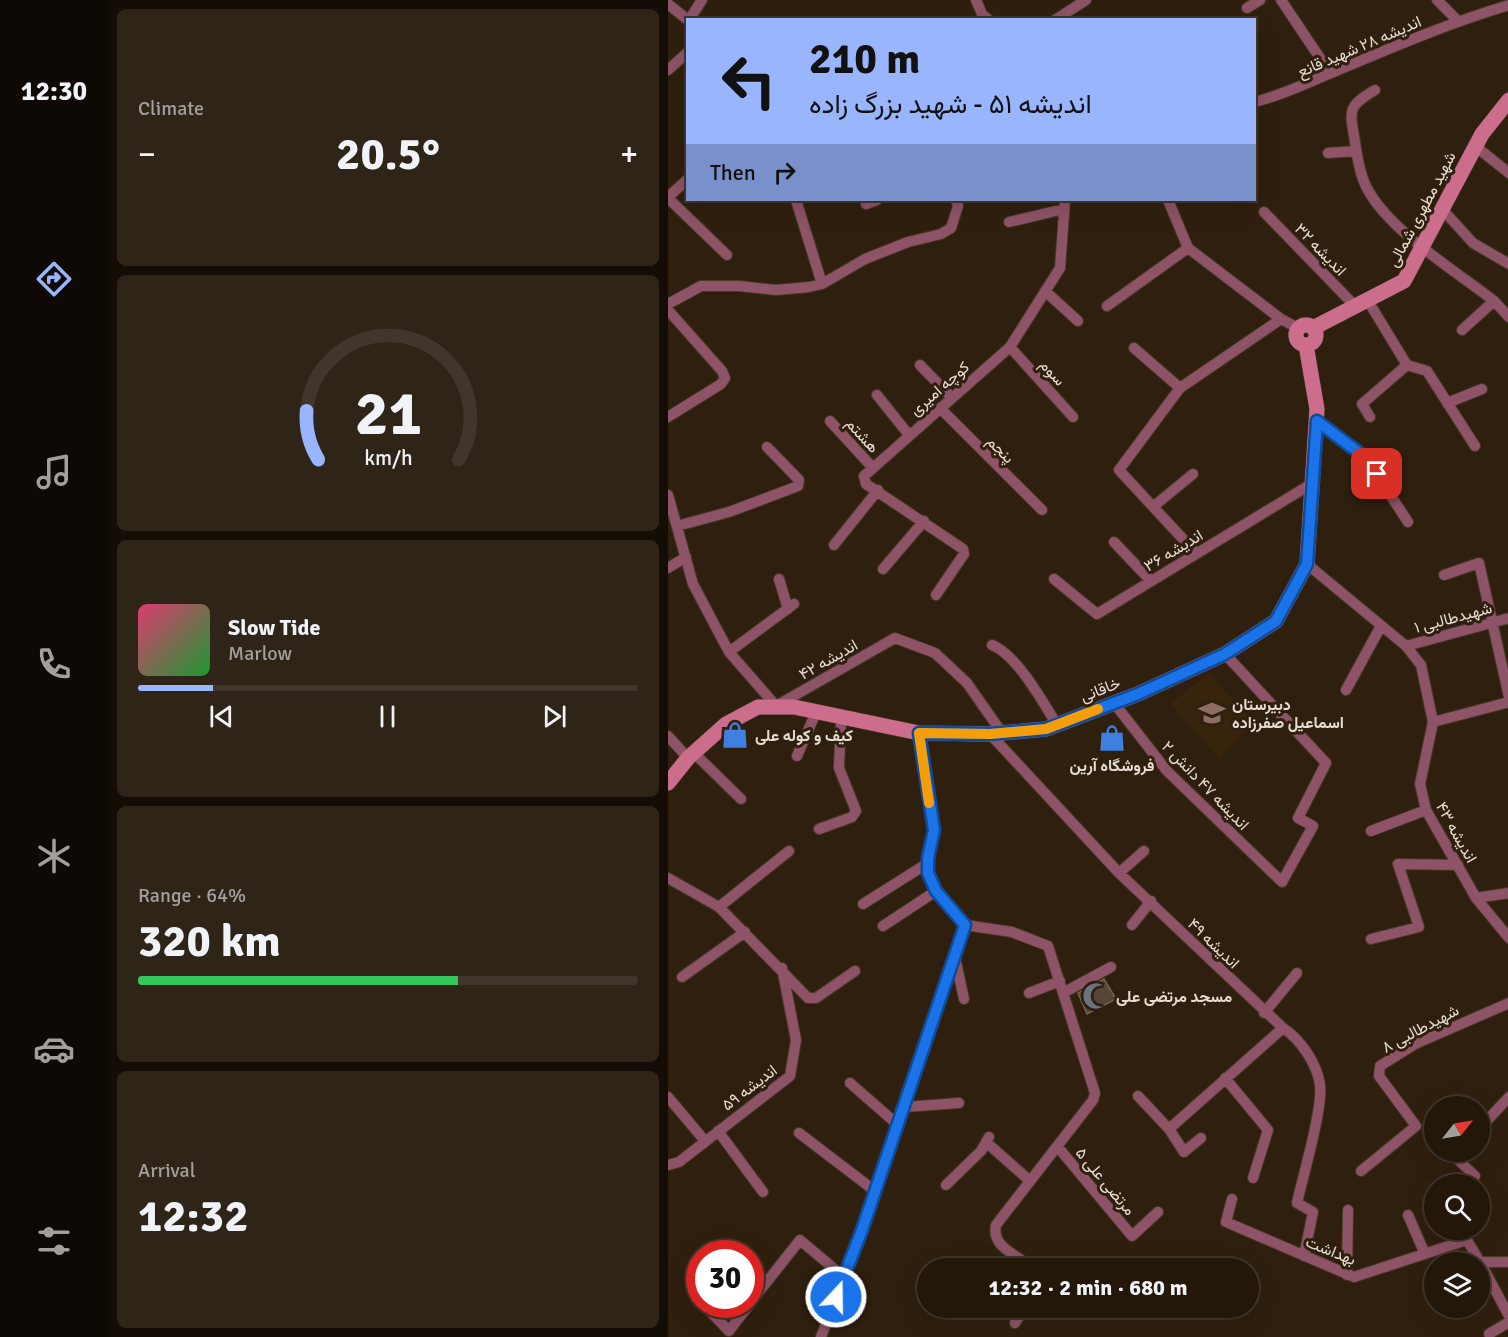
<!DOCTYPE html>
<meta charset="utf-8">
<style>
:root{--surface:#23170a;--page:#2f2418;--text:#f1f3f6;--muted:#a39f9c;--line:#40362b;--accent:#98b5fd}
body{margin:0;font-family:Signika,Vazirmatn,sans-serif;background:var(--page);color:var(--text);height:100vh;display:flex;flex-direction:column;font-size:22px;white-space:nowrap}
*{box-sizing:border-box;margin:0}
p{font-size:20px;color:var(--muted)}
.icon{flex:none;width:33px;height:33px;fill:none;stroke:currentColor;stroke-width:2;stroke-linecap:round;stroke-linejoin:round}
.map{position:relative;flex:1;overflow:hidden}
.side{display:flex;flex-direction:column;gap:9px;padding:9px;background:#130d06;width:560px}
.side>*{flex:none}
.banner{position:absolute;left:18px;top:18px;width:570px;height:183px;border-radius:0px;box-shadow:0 6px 24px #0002,0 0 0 2px var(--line);background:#98b5fd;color:#111;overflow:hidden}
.needle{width:39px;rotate:59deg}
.buttons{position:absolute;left:756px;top:1096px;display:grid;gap:12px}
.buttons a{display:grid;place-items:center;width:66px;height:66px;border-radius:50%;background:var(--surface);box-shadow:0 6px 24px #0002,0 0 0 2px var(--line);font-size:30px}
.speed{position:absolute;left:18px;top:1240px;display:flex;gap:12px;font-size:30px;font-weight:700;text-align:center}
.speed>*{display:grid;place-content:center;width:78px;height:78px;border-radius:50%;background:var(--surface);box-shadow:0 6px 24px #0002,0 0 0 2px var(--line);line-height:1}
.speed .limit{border:9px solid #d22;background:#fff;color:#111}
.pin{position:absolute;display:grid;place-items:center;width:51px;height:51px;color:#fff;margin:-26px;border-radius:12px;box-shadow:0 3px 9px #0006}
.me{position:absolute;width:66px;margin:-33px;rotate:21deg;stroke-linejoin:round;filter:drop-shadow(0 0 4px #0008)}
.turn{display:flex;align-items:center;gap:21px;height:126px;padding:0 24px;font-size:27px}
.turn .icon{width:78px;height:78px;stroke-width:2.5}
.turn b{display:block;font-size:42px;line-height:51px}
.then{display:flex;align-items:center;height:57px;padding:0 24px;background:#0003;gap:12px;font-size:22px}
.big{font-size:45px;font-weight:800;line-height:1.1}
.side .card{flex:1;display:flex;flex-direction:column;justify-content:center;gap:9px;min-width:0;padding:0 21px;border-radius:9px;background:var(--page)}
.side .dial{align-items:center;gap:0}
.dial svg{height:156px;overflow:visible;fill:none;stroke:var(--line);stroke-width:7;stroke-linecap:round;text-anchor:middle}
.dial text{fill:var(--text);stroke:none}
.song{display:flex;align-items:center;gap:18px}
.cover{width:72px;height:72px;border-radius:9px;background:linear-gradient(135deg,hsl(340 70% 55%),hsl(130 70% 35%))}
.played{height:6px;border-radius:3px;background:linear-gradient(90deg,var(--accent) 15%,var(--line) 15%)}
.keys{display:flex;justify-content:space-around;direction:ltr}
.heat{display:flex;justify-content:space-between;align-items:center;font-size:33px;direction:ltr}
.charge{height:9px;border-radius:4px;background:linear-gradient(90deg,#34c759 64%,var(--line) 0)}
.trip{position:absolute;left:249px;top:1258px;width:342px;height:60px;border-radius:30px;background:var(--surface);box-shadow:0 6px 24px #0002,0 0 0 2px var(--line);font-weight:800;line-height:60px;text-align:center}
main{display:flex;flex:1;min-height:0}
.dock{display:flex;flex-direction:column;width:108px;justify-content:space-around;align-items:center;background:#0e0904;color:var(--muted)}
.dock .icon{width:42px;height:42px}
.dock .current{color:var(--accent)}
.dock b{font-size:27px;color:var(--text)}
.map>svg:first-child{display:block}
.built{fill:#38240d}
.building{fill:#574633;stroke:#73614e;stroke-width:1.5}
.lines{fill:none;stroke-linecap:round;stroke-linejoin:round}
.street-casing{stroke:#493929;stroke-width:12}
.secondary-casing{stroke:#493929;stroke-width:16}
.street{stroke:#8e5366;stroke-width:10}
.secondary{stroke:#cb6d8b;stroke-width:15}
.route-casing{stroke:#114b97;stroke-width:15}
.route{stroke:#1a73e8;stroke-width:10}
.slow{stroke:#f59e0b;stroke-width:10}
.labels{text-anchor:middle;stroke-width:6;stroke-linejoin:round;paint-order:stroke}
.street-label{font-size:16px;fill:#e6dcd1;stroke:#2f1f0e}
.poi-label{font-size:16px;font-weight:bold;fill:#e6dcd1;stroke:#2f1f0e;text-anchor:start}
</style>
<main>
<nav class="dock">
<b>12:30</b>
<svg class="icon current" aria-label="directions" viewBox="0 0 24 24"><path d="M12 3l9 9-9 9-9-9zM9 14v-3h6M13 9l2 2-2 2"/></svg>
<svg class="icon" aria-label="music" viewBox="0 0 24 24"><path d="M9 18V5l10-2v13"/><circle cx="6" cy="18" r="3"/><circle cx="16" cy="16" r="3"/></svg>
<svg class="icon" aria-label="phone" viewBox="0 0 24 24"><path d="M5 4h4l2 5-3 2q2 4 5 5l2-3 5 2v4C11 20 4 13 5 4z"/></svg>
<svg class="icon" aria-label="climate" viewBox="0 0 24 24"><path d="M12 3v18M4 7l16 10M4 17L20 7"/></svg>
<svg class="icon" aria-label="car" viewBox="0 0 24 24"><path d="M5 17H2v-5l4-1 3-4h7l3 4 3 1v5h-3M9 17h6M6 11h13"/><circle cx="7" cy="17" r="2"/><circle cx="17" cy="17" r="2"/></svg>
<svg class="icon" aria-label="filters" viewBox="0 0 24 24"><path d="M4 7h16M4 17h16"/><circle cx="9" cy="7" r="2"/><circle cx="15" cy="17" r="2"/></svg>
</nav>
<section class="side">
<div class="card"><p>Climate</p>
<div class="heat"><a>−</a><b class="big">20.5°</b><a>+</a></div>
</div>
<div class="card dial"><svg viewBox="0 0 100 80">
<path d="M14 69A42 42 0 1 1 86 69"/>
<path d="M14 69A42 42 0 0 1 8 44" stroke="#98b5fd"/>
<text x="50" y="56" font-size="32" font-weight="700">21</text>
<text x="50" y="72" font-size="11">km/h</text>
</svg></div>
<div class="card">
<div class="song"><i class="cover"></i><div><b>Slow Tide</b><p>Marlow</p></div></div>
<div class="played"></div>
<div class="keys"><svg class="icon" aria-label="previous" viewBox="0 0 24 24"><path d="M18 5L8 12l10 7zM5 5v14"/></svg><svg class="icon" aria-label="pause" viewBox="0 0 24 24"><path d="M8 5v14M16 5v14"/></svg><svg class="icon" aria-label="next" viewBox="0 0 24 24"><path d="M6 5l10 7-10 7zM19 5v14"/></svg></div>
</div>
<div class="card"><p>Range · 64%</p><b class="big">320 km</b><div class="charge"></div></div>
<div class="card"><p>Arrival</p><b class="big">12:32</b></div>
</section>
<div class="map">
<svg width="841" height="1337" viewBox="0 0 841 1337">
<rect width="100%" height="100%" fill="#2f1f0e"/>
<path class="built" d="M 541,673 L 586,723 L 551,758 L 502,704 Z"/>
<path class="building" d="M 436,979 L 448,999 L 419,1014 L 410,993 Z"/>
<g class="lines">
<defs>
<path id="street" d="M 308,0 L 314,14 L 321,20
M 613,0 L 662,73
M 769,0 L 790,21
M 0,4 L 20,20
M 579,8 L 592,0
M 21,20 L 34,0
M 387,20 L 418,0
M 0,70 L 20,52
M 707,90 C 678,107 682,111 687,142 C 689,156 692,177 700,190 C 723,232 788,271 826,301 L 841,317
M 586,102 C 616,95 640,82 668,71 C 725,47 781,23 841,5
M 807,146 L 841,173
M 660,153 L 688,151
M 0,197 L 20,179
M 0,198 L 59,255
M 128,200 L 154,284
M 500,200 L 520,248 L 613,319 L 630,328
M 198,204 L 209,200
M 774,209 L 805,243 L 841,264
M 596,212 L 688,307
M 341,222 L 396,209
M 377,291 L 410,321
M 700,301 L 739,365 L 759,371 L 807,446
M 0,304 L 33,286 L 71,286 L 108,290 L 141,287 L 154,284 L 197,259 L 240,242 L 273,234 L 283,228 L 290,206 L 288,200
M 439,306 L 520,248
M 0,310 L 54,371 L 57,378 L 53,384 L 0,417
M 794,330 L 826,301
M 342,347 L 405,417
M 466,348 L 512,388
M 252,365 L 283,397
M 209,395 L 241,435
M 779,403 L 814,389
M 272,408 L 374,510
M 702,417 L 694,404 L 739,365
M 162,421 L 205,468
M 649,421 L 698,458 L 740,522
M 0,495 L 25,584 L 61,652 L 108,706 L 227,638 L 267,653 L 299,683 L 334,733
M 486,506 L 525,474
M 9,526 L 61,512 L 130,486 L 131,480 L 99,447
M 446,542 L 483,581
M 166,545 L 210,490
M 528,553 L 451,470 L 512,388 L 613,319
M 639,564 L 738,646 L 753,665 L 765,722 L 752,784 L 758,810 L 808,898 L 841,938
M 0,568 L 18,557
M 215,569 L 256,521
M 776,575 L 811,563 L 841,697
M 111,579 L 120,609
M 386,579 L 429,614 L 645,483
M 268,595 L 296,554 L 295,549 L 198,484 L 196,476 L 342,347 L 392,268 L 397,200
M 324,645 C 349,655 375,702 389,725
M 738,646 L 841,618
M 61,652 L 126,604
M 678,690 L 713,626
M 446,703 L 499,771 L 614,882 L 645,826 L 630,818 L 658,763 L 557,654
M 765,722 L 841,702
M 322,734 L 451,873 L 615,1028 L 501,1129 L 470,1096
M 0,736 L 20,758
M 25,752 L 73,799
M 129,756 L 149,710
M 151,829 L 184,817 L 188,811 L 171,768 L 173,718
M 703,831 L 758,810
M 451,873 L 476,851
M 0,878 L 51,907 L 140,998 L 148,998 L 187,971
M 808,898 L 841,893
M 195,904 L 260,863
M 51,907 L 121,851
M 297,925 L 344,932 L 380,946 L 427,1093 L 425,1100 L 328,1225 C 323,1249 351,1254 364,1269
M 464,925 L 483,901
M 215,926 L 268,891
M 703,939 L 751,927 L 730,864 L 790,865
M 287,957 L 296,999
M 14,977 L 77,932
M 361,993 L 392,981
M 395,993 L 443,967
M 596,1013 L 629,973
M 615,1028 C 632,1039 649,1063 652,1085 C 655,1108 635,1176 629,1203 L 645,1212 L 636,1256
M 557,1078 L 600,1130 L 585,1178
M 182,1083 L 230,1125
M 0,1097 L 37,1141
M 236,1107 L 291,1103
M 812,1128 L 841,1097
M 501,1129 L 516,1152 L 533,1138
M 50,1131 L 95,1192
M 131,1133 L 207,1191
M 318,1142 L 362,1181
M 389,1146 L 464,1236 L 490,1212
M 789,1152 L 786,1156 L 807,1176
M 0,1165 L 11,1162 L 122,1076 L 128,1040 L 114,968
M 693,1171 L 748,1126 L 711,1076 L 712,1066 L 747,1044 L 841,1003
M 278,1185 L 313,1151 L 321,1137
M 564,1199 L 558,1222 L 686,1277 L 799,1240 L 812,1262 L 841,1262
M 740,1215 L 757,1254
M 812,1262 L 841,1316
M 679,1275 L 680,1210
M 82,1303 L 132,1240 L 176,1277
M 36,1305 L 61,1331 L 81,1305
M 347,1323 L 357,1308
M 821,1334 L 841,1322
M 153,1337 L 194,1230 L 297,925 L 268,891 L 260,872 L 260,858 L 266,830 L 251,733"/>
<path id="secondary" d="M628 335a10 10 0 1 1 20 0a10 10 0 1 1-20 0Z
M 645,328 L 736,281 L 814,134 L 841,100
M 0,783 L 20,758 L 58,724 L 90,707 L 126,707 L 251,733 L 322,734 L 378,729 L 470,694 L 557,654 L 608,621 L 639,564 L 649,409 L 638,345"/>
</defs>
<use href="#street" class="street-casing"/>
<use href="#secondary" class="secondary-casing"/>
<use href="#street" class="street"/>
<use href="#secondary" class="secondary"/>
</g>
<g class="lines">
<defs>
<path id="route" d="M 168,1297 L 194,1230 L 297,925 L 268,891 L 260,873 L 260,858 L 266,830 L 251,733 L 322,734 L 378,729 L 470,694 L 557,654 L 608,621 L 639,564 L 649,421 L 698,458 L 709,474"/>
</defs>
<use href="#route" class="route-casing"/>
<use href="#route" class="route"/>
<path class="slow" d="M 261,803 L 251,733 L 322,734 L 378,729 L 430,709"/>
</g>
<defs>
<symbol id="school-bare" viewBox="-9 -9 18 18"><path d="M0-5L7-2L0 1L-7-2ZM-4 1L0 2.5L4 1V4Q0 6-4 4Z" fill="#8d6e63" stroke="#2f1f0e" stroke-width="2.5" paint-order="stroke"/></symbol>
<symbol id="shop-bare" viewBox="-9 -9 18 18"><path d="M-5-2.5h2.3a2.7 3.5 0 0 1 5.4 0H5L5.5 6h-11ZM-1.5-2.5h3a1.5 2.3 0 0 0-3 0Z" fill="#3f7fe0" stroke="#2f1f0e" stroke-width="2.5" paint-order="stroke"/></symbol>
<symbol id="mosque-bare" viewBox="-9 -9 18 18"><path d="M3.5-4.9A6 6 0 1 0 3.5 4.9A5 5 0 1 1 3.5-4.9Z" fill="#6b7280" stroke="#2f1f0e" stroke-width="2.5" paint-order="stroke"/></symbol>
</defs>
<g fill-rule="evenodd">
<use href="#school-bare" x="525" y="694" width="38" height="38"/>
<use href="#shop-bare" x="48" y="716" width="38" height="38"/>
<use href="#shop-bare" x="425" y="719" width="38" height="38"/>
<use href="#mosque-bare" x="409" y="977" width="38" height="38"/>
</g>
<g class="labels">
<g class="street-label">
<text transform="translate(691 46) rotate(-23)" y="6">اندیشه ۲۸ شهید قانع</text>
<text transform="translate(753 209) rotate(-62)" y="6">شهید مطهری شمالی</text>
<text transform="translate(653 249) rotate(46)" y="6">اندیشه ۳۲</text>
<text transform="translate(385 372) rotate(48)" y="6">سوم</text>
<text transform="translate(271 388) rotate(-41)" y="6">کوچه امیری</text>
<text transform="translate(195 435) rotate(48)" y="6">هشتم</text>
<text transform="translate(333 449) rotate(45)" y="6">پنجم</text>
<text transform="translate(505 550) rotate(-31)" y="6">اندیشه ۳۶</text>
<text transform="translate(785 617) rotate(-15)" y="6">شهیدطالبی ۱</text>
<text transform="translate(160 659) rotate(-30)" y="6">اندیشه ۴۲</text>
<text transform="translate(432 689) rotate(-21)" y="6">خاقانی</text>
<text transform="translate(538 785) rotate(46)" y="6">اندیشه ۴۷ دانش ۲</text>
<text transform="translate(789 832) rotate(61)" y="6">اندیشه ۴۳</text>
<text transform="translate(546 943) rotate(44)" y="6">اندیشه ۴۹</text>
<text transform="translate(752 1028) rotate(-28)" y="6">شهیدطالبی ۸</text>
<text transform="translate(81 1087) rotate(-37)" y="6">اندیشه ۵۹</text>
<text transform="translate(438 1181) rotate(50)" y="6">مرتضی علی ۵</text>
<text transform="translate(663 1250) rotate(22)" y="6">بهداشت</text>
</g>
<g class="poi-label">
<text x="564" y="710">دبیرستان<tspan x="564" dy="18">اسماعیل صفرزاده</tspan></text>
<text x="87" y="741">کیف و کوله علی</text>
<text x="444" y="771" text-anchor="middle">فروشگاه آرین</text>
<text x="448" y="1002">مسجد مرتضی علی</text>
</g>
</g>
</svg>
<div class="buttons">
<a><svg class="needle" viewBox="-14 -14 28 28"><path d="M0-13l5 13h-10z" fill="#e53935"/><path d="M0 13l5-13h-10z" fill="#a39f9c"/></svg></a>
<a><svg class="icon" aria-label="search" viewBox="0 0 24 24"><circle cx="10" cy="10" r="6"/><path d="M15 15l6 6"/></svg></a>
<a><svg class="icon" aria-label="layers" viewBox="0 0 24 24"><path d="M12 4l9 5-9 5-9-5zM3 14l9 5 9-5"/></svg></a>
</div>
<div class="speed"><div class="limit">30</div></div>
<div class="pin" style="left:709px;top:474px;background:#d93025"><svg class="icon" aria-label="arrive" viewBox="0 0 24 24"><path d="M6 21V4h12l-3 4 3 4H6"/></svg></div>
<svg class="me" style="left:168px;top:1297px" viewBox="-20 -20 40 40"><circle r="17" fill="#1a73e8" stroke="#fff" stroke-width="3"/><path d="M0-11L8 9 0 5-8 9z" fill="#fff"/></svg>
<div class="trip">12:32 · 2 min · 680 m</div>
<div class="banner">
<div class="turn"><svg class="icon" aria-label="left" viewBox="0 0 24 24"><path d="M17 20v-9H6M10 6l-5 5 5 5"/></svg><div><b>210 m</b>اندیشه ۵۱ - شهید بزرگ زاده</div></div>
<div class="then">Then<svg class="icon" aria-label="right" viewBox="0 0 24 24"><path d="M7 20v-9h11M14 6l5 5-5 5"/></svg></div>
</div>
</div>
</main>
